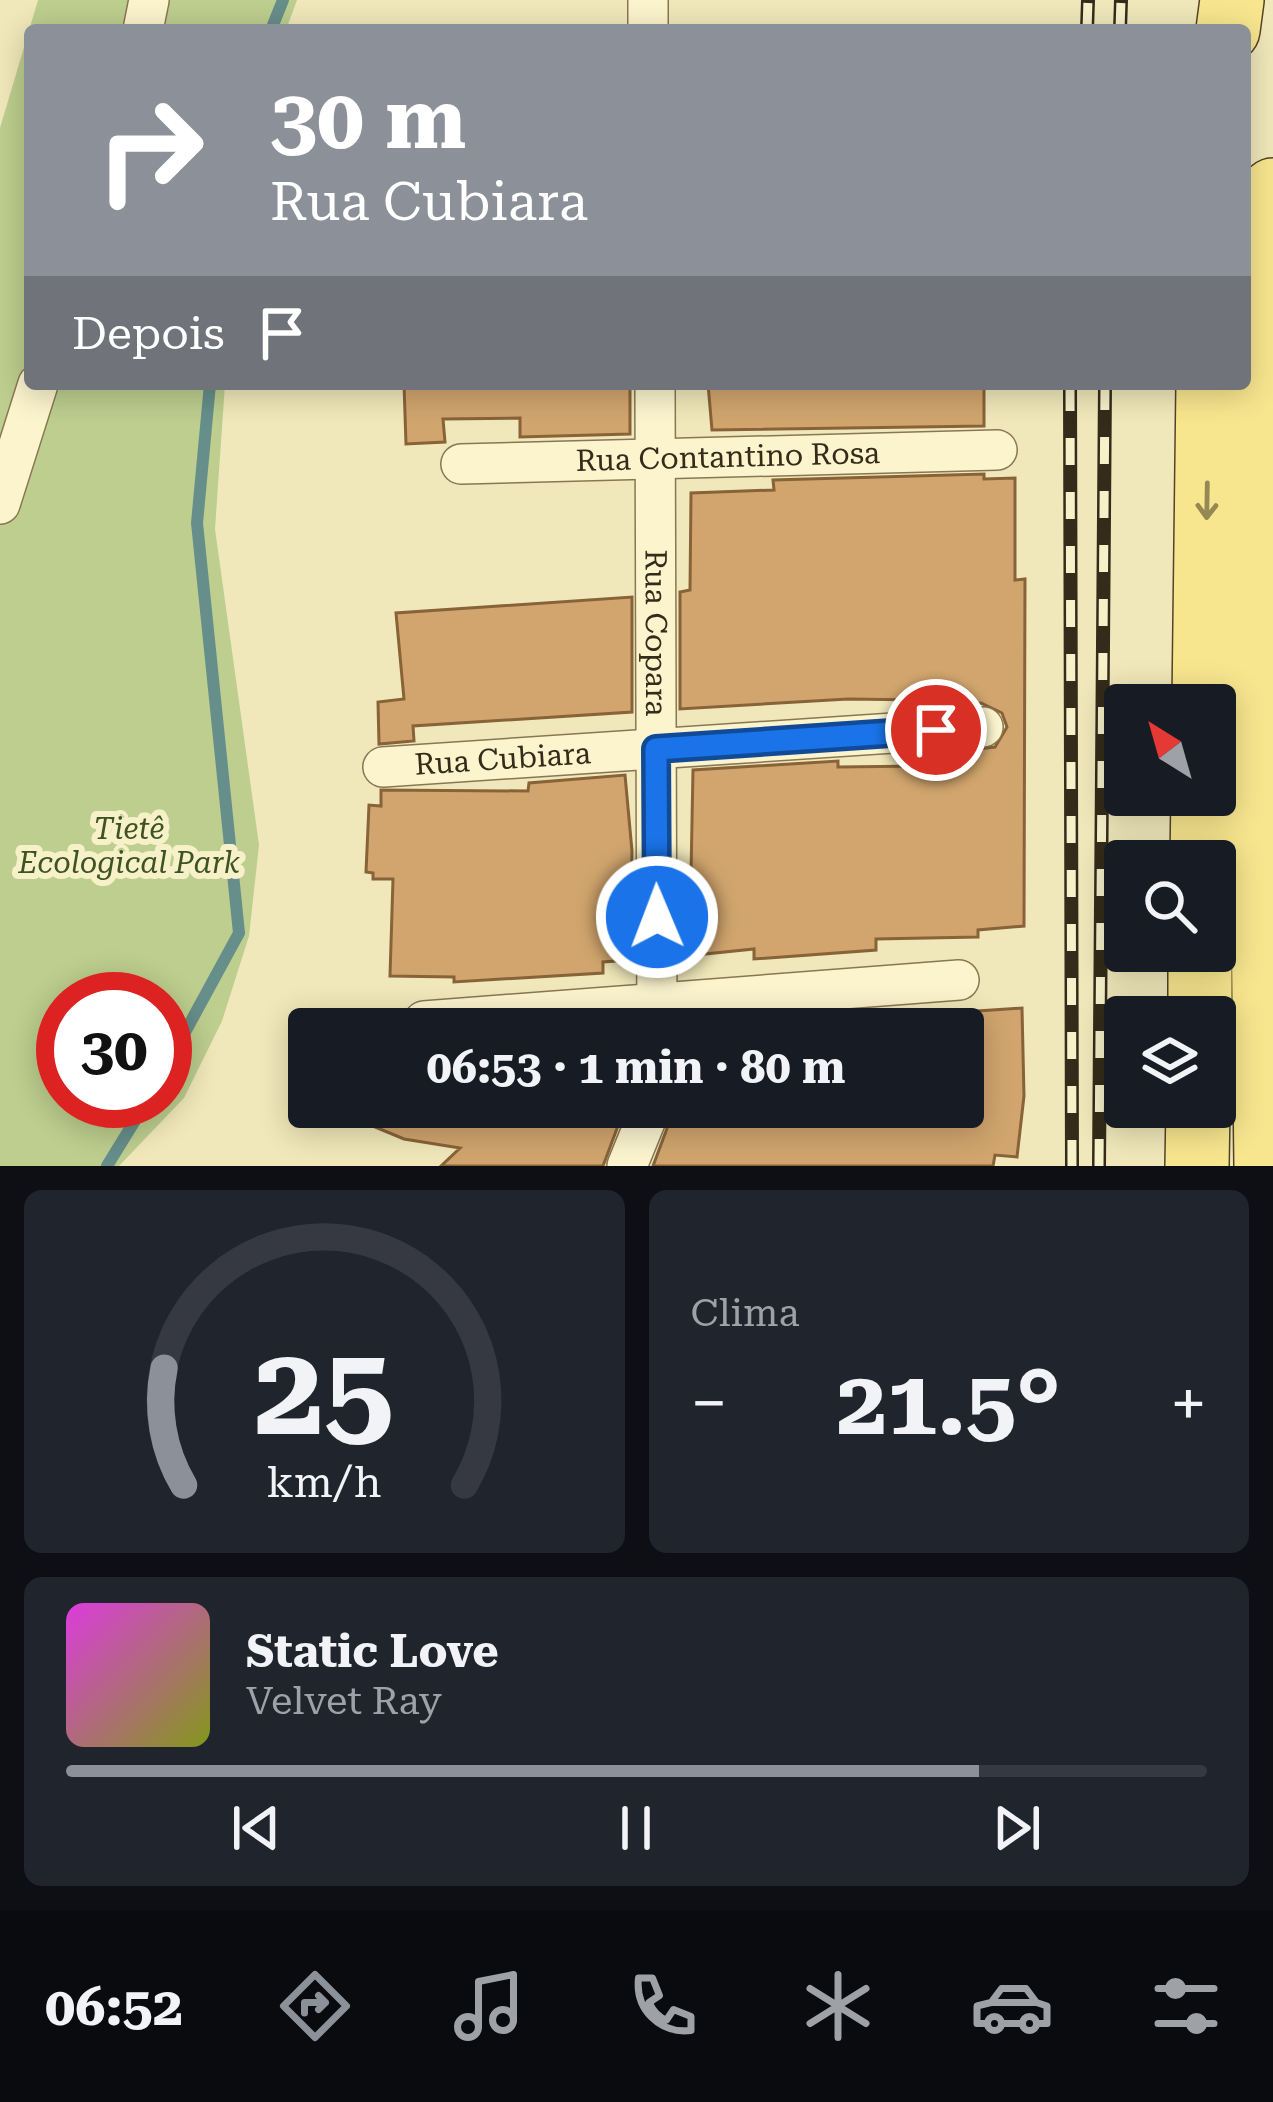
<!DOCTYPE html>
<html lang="pt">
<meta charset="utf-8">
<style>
:root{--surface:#171b24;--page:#20242c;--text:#f1f3f6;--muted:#9ea1a6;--line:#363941;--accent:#8c9099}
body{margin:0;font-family:"Roboto Serif",serif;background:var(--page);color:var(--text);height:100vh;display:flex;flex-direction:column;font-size:45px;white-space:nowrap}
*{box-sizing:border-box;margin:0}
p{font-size:39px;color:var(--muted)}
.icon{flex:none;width:66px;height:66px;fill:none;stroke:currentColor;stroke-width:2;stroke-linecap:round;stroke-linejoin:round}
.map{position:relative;height:1166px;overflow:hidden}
.panel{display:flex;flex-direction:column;gap:24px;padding:24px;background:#0d0f14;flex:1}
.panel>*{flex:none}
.banner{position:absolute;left:24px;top:24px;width:1227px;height:366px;border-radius:12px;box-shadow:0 6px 30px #0003;background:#8c9099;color:#fff;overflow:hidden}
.needle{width:78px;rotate:323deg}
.controls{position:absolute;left:1104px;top:684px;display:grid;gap:24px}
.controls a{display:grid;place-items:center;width:132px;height:132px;border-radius:12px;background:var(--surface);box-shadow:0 6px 30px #0003;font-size:60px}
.speed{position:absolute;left:36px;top:972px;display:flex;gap:24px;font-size:60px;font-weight:700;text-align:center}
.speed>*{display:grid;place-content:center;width:156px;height:156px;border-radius:50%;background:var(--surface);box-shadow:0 6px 30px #0003;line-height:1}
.speed .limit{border:18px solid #d22;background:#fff;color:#111}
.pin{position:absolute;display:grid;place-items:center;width:102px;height:102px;color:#fff;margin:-51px;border:6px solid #fff;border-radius:50%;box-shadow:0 3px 12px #0007}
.me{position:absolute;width:132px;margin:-66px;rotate:359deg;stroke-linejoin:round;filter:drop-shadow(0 0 9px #0008)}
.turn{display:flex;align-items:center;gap:42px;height:252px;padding:0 48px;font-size:54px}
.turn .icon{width:156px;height:156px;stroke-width:2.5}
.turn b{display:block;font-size:84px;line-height:102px}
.then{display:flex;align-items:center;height:114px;padding:0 48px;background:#0003;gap:24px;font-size:45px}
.big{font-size:90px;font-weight:700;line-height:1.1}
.panel .widget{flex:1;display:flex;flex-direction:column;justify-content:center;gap:18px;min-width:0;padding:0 42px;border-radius:18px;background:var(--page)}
.panel .dial{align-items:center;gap:0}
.dial svg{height:312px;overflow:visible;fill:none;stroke:var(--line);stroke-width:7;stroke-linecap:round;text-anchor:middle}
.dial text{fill:var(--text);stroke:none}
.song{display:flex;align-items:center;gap:36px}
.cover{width:144px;height:144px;border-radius:18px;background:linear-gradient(135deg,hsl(300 70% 55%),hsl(70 70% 35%))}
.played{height:12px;border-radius:6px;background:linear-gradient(90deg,var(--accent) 80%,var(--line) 80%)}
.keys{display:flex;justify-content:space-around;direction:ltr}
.heat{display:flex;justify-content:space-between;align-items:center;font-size:66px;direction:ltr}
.panel .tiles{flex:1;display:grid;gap:24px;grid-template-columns:1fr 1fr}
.widget:last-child{grid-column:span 2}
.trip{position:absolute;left:288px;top:1008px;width:696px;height:120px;border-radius:12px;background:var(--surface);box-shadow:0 6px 30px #0003;font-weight:700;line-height:120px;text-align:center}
.menu{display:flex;height:192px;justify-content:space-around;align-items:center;background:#090b0e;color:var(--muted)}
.menu .icon{width:84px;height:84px}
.menu .active{color:var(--accent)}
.menu b{font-size:54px;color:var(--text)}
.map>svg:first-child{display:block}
.green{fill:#bdce8e;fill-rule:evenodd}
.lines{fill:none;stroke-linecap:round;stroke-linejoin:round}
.stream{stroke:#668e8a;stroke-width:12}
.building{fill:#d1a56d;stroke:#886338;stroke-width:3}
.street-casing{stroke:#887754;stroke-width:42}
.primary-casing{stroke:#544329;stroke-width:66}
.street{stroke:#fbf4cd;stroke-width:39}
.primary{stroke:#f8e68e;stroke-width:63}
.rail-casing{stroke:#352b1a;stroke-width:14}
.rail{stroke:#f7f1ca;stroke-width:9;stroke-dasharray:27;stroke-linecap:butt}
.oneway{stroke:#968854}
.route-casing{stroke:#114b97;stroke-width:30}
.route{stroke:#1a73e8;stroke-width:21}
.labels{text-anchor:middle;stroke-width:12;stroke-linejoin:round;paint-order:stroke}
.street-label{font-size:30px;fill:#352b1a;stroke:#f7f1ca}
.park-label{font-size:30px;font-style:italic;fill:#3e531f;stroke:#f7f1ca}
</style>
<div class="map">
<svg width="1273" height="1166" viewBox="0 0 1273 1166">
<rect width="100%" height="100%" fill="#f0e8ba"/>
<path class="green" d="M 38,0 L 297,0 L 286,30 L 30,30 L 30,384 L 225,384 L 215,529 L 259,845 L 249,936 L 222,1021 L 184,1098 L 119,1166 L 0,1166 L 0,128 ZM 63,999 L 165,999 L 165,1101 L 63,1101 Z"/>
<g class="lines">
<path class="stream" d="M 271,30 L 283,0
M 165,1069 L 239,933 L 197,523 L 210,384
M 107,1166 L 147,1101"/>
</g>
<path class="building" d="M 404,384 L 630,384 L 630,434 L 520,437 L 520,418 L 443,419 L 445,442 L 406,444 Z
M 708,384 L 984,384 L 984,426 L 712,430 Z
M 984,474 L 984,479 L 1015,478 L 1015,580 L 1025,579 L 1024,926 L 978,930 L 978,937 L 876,939 L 876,950 L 754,959 L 754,949 L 695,955 L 694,926 L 690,926 L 693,770 L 838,761 L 838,767 L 921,766 L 921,755 L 995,747 L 1007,727 L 1002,713 L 981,703 L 920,707 L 920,700 L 848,699 L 680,709 L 680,592 L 690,590 L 691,493 L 774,490 L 773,480 Z
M 632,597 L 632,712 L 413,726 L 414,741 L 379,744 L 378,702 L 404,699 L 396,613 Z
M 625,775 L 632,851 L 630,960 L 603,962 L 603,973 L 454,982 L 454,977 L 390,976 L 393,879 L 373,879 L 373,873 L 366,872 L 369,805 L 381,806 L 381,790 L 528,791 L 529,783 Z
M 1022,1008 L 1024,1096 L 1017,1157 L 995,1155 L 993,1166 L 653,1166 L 675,1107 L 963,1107 L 963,1012 Z
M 327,1107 L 625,1107 L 603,1166 L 441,1166 L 460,1148 L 404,1139 Z"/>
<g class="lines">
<defs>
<g id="street">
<path d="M 648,0 L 648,30"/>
<path d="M 143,30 L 149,0"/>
<path id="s1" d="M 655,384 L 657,1029"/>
<path id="s2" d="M 461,464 L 997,450"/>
<path d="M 0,504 L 38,384"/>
<path id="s3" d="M 383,767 L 983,727"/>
<path d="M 424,1021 L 959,980"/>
<path d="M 627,1166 L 651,1107"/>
</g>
<path id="primary" d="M 1228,30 L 1232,0
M 1204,705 L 1208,384
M 1202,861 L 1203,795
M 1200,1017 L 1200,951
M 1197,1166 L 1198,1107
M 1266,1166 L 1260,659 L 1273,190"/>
</defs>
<use href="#street" class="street-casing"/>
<use href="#primary" class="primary-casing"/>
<use href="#street" class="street"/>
<use href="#primary" class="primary"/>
<defs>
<path id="rail" d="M 1087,30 L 1088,0
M 1120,30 L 1121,0
M 1070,384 L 1072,1166
M 1099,1166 L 1105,384"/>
</defs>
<use href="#rail" class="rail-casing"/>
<use href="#rail" class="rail"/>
</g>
<defs><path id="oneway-shaft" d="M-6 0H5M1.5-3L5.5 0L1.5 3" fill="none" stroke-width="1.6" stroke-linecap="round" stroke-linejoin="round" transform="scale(3)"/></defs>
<use class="oneway" href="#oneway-shaft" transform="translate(1207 501) rotate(91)"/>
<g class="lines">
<defs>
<path id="route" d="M 657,917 L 656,749 L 936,730"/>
</defs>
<use href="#route" class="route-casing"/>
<use href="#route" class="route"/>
</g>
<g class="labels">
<g class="street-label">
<text dy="10" stroke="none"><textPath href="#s2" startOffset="267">Rua Contantino Rosa</textPath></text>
<text dy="10" stroke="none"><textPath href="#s1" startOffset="249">Rua Copara</textPath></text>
<text dy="10" stroke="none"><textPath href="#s3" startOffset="120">Rua Cubiara</textPath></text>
</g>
<g class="park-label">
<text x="129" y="839">Tietê<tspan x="129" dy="34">Ecological Park</tspan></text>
</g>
</g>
</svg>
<div class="controls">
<a><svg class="needle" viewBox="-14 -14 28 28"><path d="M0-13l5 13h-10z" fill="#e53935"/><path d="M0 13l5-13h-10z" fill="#9ea1a6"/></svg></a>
<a><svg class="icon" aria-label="search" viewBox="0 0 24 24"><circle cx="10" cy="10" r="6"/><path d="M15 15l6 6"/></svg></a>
<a><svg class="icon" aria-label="layers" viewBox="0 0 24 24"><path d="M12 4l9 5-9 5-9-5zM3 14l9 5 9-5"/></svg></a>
</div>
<div class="speed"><div class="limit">30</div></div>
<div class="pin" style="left:936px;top:730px;background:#d93025"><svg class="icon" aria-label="arrive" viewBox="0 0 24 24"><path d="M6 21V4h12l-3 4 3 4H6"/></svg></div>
<svg class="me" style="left:657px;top:917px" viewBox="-20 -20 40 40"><circle r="17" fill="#1a73e8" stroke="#fff" stroke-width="3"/><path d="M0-11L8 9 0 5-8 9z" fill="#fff"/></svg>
<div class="trip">06:53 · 1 min · 80 m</div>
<div class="banner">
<div class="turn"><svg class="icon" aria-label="right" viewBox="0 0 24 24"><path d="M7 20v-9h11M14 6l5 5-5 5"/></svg><div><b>30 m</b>Rua Cubiara</div></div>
<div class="then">Depois<svg class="icon" aria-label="arrive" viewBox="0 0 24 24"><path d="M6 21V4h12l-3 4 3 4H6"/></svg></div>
</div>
</div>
<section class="panel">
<div class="tiles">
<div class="widget dial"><svg viewBox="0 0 100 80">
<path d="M14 69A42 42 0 1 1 86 69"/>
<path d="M14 69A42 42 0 0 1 9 39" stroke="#8c9099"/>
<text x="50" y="56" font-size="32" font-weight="700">25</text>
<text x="50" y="72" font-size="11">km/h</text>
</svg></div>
<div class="widget"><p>Clima</p>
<div class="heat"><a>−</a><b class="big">21.5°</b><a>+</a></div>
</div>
<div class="widget">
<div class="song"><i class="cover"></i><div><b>Static Love</b><p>Velvet Ray</p></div></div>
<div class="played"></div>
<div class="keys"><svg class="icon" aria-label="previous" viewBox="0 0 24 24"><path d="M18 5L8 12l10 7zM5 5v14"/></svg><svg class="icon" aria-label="pause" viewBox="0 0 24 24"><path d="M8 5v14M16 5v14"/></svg><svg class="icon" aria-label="next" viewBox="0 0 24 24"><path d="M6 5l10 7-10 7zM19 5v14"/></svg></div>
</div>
</div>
</section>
<nav class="menu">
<b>06:52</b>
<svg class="icon active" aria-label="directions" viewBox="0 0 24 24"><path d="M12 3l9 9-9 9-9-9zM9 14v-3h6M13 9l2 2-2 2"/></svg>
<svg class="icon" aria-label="music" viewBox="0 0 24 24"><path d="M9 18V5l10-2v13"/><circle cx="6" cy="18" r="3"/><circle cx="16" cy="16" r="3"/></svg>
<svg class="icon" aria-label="phone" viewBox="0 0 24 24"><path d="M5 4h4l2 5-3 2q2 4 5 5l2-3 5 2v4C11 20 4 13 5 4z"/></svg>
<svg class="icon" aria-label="climate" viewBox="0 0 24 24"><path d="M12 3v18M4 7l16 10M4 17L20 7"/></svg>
<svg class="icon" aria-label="car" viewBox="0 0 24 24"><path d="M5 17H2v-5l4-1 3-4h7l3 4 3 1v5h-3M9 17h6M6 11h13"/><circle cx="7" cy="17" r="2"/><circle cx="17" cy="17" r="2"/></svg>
<svg class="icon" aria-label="filters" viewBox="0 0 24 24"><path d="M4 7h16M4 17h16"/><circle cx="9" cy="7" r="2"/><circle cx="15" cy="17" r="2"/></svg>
</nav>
